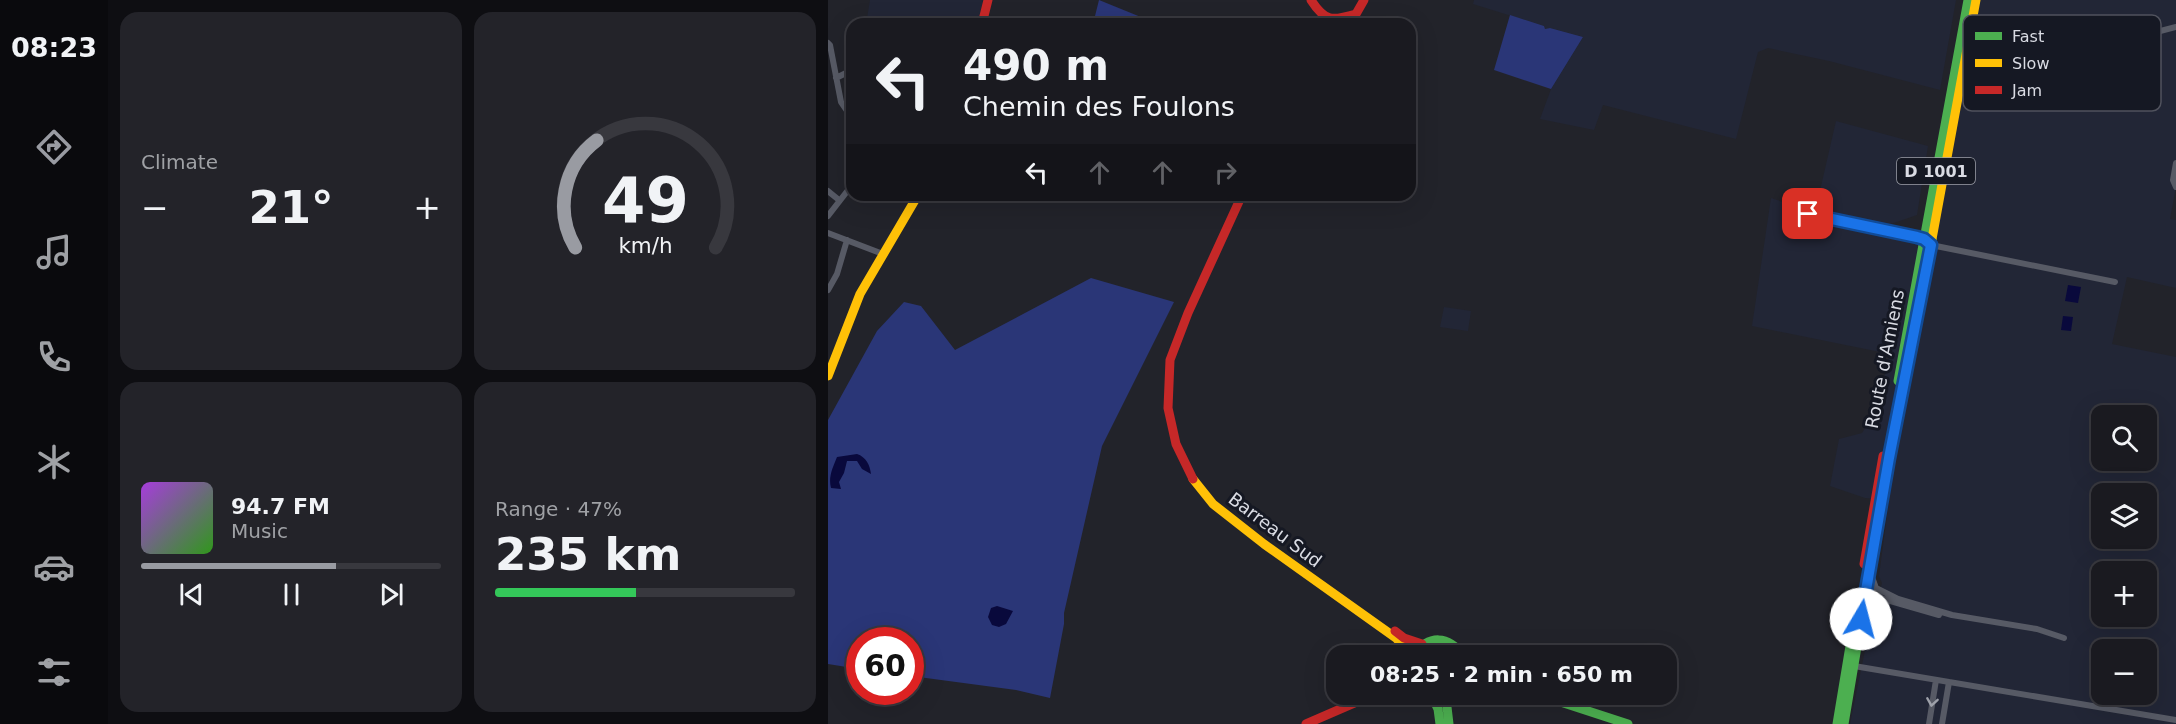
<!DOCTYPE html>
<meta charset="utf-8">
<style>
:root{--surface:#1a1a20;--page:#232329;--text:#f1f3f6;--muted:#9fa1a5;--line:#38383e;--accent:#999ba2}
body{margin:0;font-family:"DejaVu Sans",sans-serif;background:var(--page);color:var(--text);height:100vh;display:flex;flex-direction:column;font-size:22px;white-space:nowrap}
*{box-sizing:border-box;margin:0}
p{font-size:20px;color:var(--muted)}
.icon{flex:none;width:33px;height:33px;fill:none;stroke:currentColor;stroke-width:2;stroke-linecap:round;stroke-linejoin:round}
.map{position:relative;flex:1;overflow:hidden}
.drawer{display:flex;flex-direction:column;gap:12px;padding:12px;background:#0e0e12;width:720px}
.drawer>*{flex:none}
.top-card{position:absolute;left:18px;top:18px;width:570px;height:183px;border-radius:18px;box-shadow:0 6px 24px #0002,0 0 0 2px var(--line);background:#1a1a20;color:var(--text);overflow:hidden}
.fabs{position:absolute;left:1263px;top:405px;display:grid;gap:12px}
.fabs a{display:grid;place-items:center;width:66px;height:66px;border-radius:12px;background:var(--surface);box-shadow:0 6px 24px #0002,0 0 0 2px var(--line);font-size:30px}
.speed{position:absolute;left:18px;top:627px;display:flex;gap:12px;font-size:30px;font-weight:700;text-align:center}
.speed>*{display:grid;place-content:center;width:78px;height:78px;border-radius:50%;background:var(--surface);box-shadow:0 6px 24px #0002,0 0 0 2px var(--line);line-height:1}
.speed .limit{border:9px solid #d22;background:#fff;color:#111}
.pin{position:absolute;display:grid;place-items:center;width:51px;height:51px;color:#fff;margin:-26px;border-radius:12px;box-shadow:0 3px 9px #0006}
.me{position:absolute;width:66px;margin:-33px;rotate:8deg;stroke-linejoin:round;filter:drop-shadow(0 0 4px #0008)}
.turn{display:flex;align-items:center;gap:21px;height:126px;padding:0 18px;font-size:27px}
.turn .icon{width:78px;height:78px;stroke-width:2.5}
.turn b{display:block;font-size:42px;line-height:51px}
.lanes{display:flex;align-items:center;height:57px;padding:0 18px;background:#0003;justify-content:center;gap:30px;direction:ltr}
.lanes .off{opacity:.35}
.big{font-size:45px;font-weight:700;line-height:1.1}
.drawer .card{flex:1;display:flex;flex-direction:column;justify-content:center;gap:9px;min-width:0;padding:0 21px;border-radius:18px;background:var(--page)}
.drawer .dial{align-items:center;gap:0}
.dial svg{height:156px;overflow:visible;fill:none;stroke:var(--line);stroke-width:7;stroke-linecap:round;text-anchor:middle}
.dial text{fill:var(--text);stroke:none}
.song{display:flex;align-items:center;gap:18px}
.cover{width:72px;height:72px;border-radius:9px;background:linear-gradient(135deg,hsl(280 70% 55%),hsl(110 70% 35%))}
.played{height:6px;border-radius:3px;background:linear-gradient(90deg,var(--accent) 65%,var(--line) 65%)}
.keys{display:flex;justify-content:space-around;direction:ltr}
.heat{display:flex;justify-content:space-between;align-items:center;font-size:33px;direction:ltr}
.charge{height:9px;border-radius:4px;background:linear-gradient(90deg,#34c759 47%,var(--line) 0)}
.drawer .tiles{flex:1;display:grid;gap:12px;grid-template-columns:repeat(2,1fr)}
.trip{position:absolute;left:498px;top:645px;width:351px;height:60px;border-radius:18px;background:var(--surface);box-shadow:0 6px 24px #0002,0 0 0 2px var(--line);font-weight:700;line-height:60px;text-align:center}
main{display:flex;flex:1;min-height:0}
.dock{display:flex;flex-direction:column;width:108px;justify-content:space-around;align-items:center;background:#0a0a0d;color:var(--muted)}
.dock .icon{width:42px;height:42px}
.dock .active{color:var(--accent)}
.dock b{font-size:27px;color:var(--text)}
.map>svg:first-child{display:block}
.built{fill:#222636;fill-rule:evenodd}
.green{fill:#2a3677}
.water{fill:#09093c}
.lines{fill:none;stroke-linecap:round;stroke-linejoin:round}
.street{stroke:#575a65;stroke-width:6}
.fast{stroke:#4caf50;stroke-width:9}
.slow{stroke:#ffc107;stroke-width:9}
.jam{stroke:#c62828;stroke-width:9}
.oneway{stroke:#9ea1aa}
.route-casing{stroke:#114b97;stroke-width:15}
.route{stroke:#1a73e8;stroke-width:10}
.labels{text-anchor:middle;stroke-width:6;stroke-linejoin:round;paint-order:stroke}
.shield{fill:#151823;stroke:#9ea0a9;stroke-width:1.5}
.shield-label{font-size:16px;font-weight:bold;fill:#d9dbe3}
.street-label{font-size:18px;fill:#d9dbe3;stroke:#151823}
.key{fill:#151823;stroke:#50525d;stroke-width:1.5}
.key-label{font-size:16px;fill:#d9dbe3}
</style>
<main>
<nav class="dock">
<b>08:23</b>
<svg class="icon active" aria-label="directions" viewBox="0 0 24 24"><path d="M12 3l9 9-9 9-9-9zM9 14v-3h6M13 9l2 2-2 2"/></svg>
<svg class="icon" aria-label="music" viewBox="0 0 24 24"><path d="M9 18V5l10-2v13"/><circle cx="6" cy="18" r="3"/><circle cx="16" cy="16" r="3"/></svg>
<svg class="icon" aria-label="phone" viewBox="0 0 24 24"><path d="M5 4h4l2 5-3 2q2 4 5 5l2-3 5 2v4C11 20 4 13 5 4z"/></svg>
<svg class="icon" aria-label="climate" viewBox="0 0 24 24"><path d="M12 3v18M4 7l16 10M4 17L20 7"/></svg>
<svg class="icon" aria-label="car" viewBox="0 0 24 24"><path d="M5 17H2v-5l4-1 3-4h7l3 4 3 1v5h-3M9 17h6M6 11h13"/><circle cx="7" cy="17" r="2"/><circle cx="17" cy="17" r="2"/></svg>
<svg class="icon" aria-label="filters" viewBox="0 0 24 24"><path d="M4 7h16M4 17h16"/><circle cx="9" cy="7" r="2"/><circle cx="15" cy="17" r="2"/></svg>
</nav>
<section class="drawer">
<div class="tiles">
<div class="card"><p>Climate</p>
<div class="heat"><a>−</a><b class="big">21°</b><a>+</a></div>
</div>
<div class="card dial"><svg viewBox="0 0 100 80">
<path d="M14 69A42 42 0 1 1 86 69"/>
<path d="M14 69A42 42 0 0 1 25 14" stroke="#999ba2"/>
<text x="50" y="56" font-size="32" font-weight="700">49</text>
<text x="50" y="72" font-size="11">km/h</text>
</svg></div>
<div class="card">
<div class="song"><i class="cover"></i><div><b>94.7 FM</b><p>Music</p></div></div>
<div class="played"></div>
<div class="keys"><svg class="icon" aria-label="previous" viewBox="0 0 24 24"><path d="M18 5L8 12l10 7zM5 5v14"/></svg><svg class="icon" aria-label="pause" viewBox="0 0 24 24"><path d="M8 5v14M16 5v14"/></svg><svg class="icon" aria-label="next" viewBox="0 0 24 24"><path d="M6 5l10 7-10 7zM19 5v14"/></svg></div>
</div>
<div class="card"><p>Range · 47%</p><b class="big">235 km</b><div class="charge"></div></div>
</div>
</section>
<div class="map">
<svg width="1348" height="724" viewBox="0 0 1348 724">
<rect width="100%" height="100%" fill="#22232a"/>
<path class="built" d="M 42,0 L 155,0 L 151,24 L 38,24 Z
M 646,0 L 1128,0 L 1112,90 L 1001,61 L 940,48 L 930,52 L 908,139 L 775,105 L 766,130 L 712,119 L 723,89 L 755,37 L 722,28 L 717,29 L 716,26 L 645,4 Z
M 1147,0 L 1348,0 L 1348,187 L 1342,219 L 1348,220 L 1348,288 L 1299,277 L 1284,344 L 1348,357 L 1348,724 L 1022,724 L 1043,621 L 1054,583 L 1051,576 L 1061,500 L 1037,498 L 1002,486 L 1011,439 L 1034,433 L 1048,411 L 1062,354 L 924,326 L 943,198 L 984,212 L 1099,234 ZM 1274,416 L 1318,416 L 1318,460 L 1274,460 ZM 1274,494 L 1318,494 L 1318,538 L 1274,538 ZM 1274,572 L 1318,572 L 1318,616 L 1274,616 ZM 1274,650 L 1318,650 L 1318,694 L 1274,694 Z
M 1008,121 L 1100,146 L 1089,215 L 1060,225 L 988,208 Z
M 616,307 L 643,311 L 640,331 L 612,327 Z"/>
<path class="green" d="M 271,0 L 330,24 L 265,24 Z
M 682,15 L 716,26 L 717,29 L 722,28 L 755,37 L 723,89 L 666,70 Z
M 263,278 L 346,302 L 274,446 L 236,613 L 236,624 L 222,698 L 188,690 L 83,676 L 82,640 L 32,640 L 31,669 L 0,664 L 0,420 L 49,331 L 76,302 L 93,306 L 127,350 Z
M 611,644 L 622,647 L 630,656 L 592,656 L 601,646 Z"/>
<path class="water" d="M 1240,285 L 1253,287 L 1250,303 L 1237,301 Z
M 1235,316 L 1245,317 L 1243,331 L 1233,330 Z
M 29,454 C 38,457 42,465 43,474 L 34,469 L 29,461 L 19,461 L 16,473 L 11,482 L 13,489 L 3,488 C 0,477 5,467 9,457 Z
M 169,606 L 185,611 L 178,624 L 171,627 L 164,625 L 160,617 L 163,608 Z"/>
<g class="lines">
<path class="street" d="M1276 42a11 11 0 1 1 22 0a11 11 0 1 1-22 0Z
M 1298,40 L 1348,27
M 0,43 L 2,45 L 13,102 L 24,118
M 1195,68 L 1207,56 C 1229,64 1255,51 1277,46
M 8,78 L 24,70
M 1130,86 L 1158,80 L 1205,65
M 1348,163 L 1345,180 L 1348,187
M 0,191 L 11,200
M 979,214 L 1089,237 L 1096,239 L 1103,245 L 1287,282
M 0,216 L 24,185
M 0,233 L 55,254
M 0,290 L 9,274 L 19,240
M 1044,577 L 1048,588 L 1070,599 L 1124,615 L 1209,629 L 1236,638
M 1039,606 L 1042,602 L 1052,598 L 1111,615
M 1026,666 L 1348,720
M 1101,724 L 1108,680
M 1114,724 L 1121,682"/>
<path class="fast" d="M 1070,381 L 1140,0
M 586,656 C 600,634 621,635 635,656
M 603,694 L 610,709 L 612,724
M 621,694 L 619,707 L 621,724
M 708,694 L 800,724
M 1009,724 L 1030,598
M 1016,724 L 1063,445 L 1104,239"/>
<path class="slow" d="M 1104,239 L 1148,0
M 0,376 L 32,294 L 90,195
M 365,479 L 385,504 L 436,544 L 568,638 L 584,656"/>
<path class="jam" d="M 483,0 C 497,22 504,21 528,14 L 536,0
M 154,24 L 160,0
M 365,479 L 348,444 L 340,408 L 342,360 L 360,313 L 414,195
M 1036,564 L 1055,456
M 567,631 L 576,638 L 594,644
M 478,724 L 547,694"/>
</g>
<defs><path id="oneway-chevron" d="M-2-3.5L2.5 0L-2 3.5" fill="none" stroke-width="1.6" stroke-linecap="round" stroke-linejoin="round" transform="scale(1.5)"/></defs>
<use class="oneway" href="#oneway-chevron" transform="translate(1104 702) rotate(99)"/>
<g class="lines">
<defs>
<path id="route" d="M 980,214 L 1089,237 L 1096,239 L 1103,245 L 1061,458 L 1033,619"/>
</defs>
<use href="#route" class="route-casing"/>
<use href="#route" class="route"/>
</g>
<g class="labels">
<rect class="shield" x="1069" y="158" width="78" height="26" rx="4.5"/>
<g class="shield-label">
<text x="1108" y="177">D 1001</text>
</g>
<g class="street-label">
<text transform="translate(1057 359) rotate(-79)" y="6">Route d'Amiens</text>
<text transform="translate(447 530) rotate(37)" y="6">Barreau Sud</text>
</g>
</g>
<rect x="1135" y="15" width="198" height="96" rx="9" class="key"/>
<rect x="1147" y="32" width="27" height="8" fill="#4caf50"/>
<rect x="1147" y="59" width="27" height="8" fill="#ffc107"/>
<rect x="1147" y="86" width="27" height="8" fill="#c62828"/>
<g class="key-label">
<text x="1184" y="42">Fast</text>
<text x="1184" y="69">Slow</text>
<text x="1184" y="96">Jam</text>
</g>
</svg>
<div class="fabs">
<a><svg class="icon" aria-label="search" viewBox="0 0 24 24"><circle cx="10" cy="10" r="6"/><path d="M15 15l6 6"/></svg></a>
<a><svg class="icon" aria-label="layers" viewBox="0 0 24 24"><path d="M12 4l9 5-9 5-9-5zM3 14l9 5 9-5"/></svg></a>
<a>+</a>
<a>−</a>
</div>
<div class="speed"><div class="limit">60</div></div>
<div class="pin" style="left:980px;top:214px;background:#d93025"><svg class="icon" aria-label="arrive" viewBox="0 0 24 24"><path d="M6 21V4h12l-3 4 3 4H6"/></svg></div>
<svg class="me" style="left:1033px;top:619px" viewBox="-20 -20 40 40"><circle r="19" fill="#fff"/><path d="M0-13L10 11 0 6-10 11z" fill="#1a73e8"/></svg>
<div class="trip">08:25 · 2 min · 650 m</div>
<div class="top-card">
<div class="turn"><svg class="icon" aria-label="left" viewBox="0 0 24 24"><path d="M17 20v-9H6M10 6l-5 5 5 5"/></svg><div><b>490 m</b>Chemin des Foulons</div></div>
<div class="lanes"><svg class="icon" aria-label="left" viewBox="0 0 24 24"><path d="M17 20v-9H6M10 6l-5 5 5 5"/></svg><svg class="icon off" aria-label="ahead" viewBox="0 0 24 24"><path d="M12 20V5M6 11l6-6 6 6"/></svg><svg class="icon off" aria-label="ahead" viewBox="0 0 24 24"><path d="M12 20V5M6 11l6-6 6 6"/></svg><svg class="icon off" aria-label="right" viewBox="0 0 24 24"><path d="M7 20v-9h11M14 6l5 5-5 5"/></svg></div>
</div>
</div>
</main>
